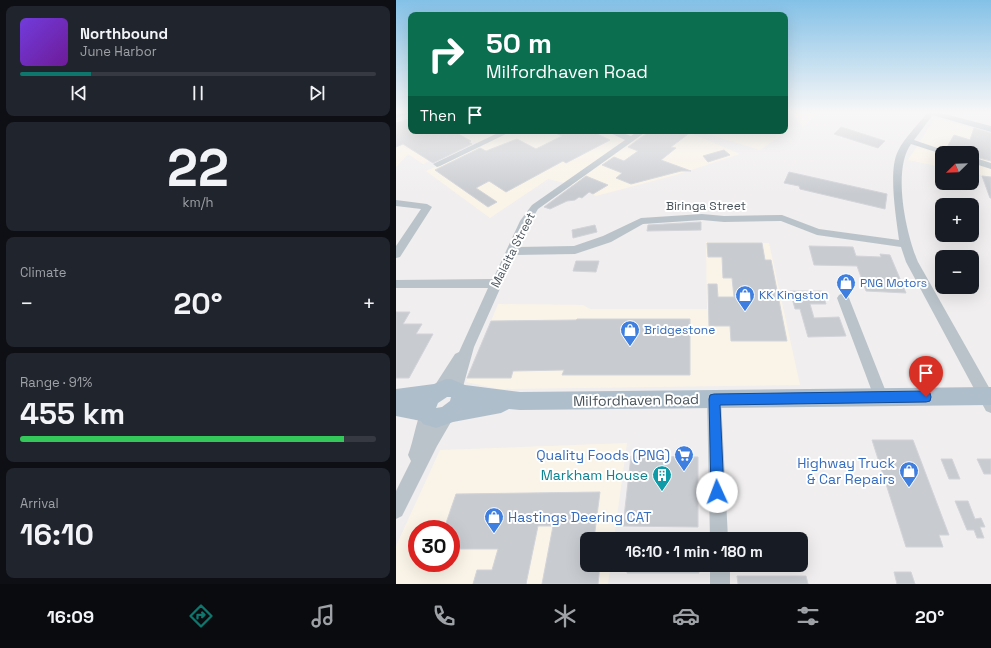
<!DOCTYPE html>
<meta charset="utf-8">
<style>
:root{--surface:#171b24;--page:#20242c;--text:#f1f3f6;--muted:#9ea1a6;--line:#363941;--accent:#0f766e}
body{margin:0;font-family:"Space Grotesk",sans-serif;background:var(--page);color:var(--text);height:100vh;display:flex;flex-direction:column;font-size:15px;white-space:nowrap}
*{box-sizing:border-box;margin:0}
p{font-size:13px;color:var(--muted)}
.icon{flex:none;width:22px;height:22px;fill:none;stroke:currentColor;stroke-width:2;stroke-linecap:round;stroke-linejoin:round}
.map{position:relative;flex:1;overflow:hidden}
.sheet{display:flex;flex-direction:column;gap:6px;padding:6px;background:#0d0f14;width:396px}
.sheet>*{flex:none}
.top-card{position:absolute;left:12px;top:12px;width:380px;height:122px;border-radius:8px;box-shadow:0 4px 16px #0002;background:#0b6e4f;color:#fff;overflow:hidden}
.needle{width:26px;rotate:247deg}
.buttons{position:absolute;left:539px;top:146px;display:grid;gap:8px}
.buttons a{display:grid;place-items:center;width:44px;height:44px;border-radius:8px;background:var(--surface);box-shadow:0 4px 16px #0002;font-size:20px}
.speed{position:absolute;left:12px;top:520px;display:flex;gap:8px;font-size:20px;font-weight:700;text-align:center}
.speed>*{display:grid;place-content:center;width:52px;height:52px;border-radius:50%;background:var(--surface);box-shadow:0 4px 16px #0002;line-height:1}
.speed .limit{border:6px solid #d22;background:#fff;color:#111}
.pin{position:absolute;display:grid;place-items:center;width:34px;height:34px;color:#fff;margin:-41px -17px;border-radius:50% 50% 50% 0;rotate:-45deg;box-shadow:0 0 4px #0007}
.pin .icon{rotate:45deg}
.me{position:absolute;width:44px;margin:-22px;rotate:358deg;stroke-linejoin:round;filter:drop-shadow(0 0 3px #0008)}
.turn{display:flex;align-items:center;gap:14px;height:84px;padding:0 12px;font-size:18px}
.turn .icon{width:52px;height:52px;stroke-width:2.5}
.turn b{display:block;font-size:28px;line-height:34px}
.then{display:flex;align-items:center;height:38px;padding:0 12px;background:#0003;gap:8px;font-size:15px}
.big{font-size:30px;font-weight:600;line-height:1.1}
.sheet .widget{flex:1;display:flex;flex-direction:column;justify-content:center;gap:6px;min-width:0;padding:0 14px;border-radius:8px;background:var(--page)}
.sheet .dial{align-items:center;gap:0}
.dial b{font-size:52px;line-height:1}
.song{display:flex;align-items:center;gap:12px}
.cover{width:48px;height:48px;border-radius:6px;background:linear-gradient(135deg,hsl(260 70% 55%),hsl(280 70% 35%))}
.played{height:4px;border-radius:2px;background:linear-gradient(90deg,var(--accent) 20%,var(--line) 20%)}
.keys{display:flex;justify-content:space-around;direction:ltr}
.heat{display:flex;justify-content:space-between;align-items:center;font-size:22px;direction:ltr}
.charge{height:6px;border-radius:3px;background:linear-gradient(90deg,#34c759 91%,var(--line) 0)}
.trip{position:absolute;left:184px;top:532px;width:228px;height:40px;border-radius:8px;background:var(--surface);box-shadow:0 4px 16px #0002;font-weight:600;line-height:40px;text-align:center}
.menu{display:flex;height:64px;justify-content:space-around;align-items:center;background:#090b0e;color:var(--muted)}
.menu .icon{width:28px;height:28px}
.menu .selected{color:var(--accent)}
.menu b{font-size:18px;color:var(--text)}
main{display:flex;flex:1;min-height:0}
.map>svg:first-child{display:block}
.commercial{fill:#faf4e8;fill-rule:evenodd}
.building{fill:#c8cbd0;stroke:#d2d4d9}
.lines{fill:none;stroke-linecap:round;stroke-linejoin:round}
.minor{fill:#bac3ca;fill-rule:evenodd}
.major{fill:#afbecb;fill-rule:evenodd}
.route{fill:#1a73e8;stroke:#114b97}
.labels{text-anchor:middle;stroke-width:4;stroke-linejoin:round;paint-order:stroke}
.street-label{font-size:12px;fill:#47525a;stroke:#fff}
.shop-label{font-size:12px;fill:#366cbe;stroke:#fff;text-anchor:start}
.near-street-label{font-size:14px;fill:#47525a;stroke:#fff}
.near-shop-label{font-size:14px;fill:#366cbe;stroke:#fff;text-anchor:end}
.near-culture-label{font-size:14px;fill:#0d838f;stroke:#fff;text-anchor:end}
</style>
<main>
<section class="sheet">
<div class="widget">
<div class="song"><i class="cover"></i><div><b>Northbound</b><p>June Harbor</p></div></div>
<div class="played"></div>
<div class="keys"><svg class="icon" aria-label="previous" viewBox="0 0 24 24"><path d="M18 5L8 12l10 7zM5 5v14"/></svg><svg class="icon" aria-label="pause" viewBox="0 0 24 24"><path d="M8 5v14M16 5v14"/></svg><svg class="icon" aria-label="next" viewBox="0 0 24 24"><path d="M6 5l10 7-10 7zM19 5v14"/></svg></div>
</div>
<div class="widget dial"><b>22</b><p>km/h</p></div>
<div class="widget"><p>Climate</p>
<div class="heat"><a>−</a><b class="big">20°</b><a>+</a></div>
</div>
<div class="widget"><p>Range · 91%</p><b class="big">455 km</b><div class="charge"></div></div>
<div class="widget"><p>Arrival</p><b class="big">16:10</b></div>
</section>
<div class="map">
<svg width="595" height="584" viewBox="0 0 595 584">
<rect width="100%" height="100%" fill="#f0eeee"/>
<path class="commercial" d="M 397,112 L 424,112 L 406,127 Z
M 389,114 L 394,129 L 364,150 L 302,131 L 389,131 Z
M 15,117 L 15,131 L 290,131 L 344,154 L 280,175 L 200,196 L 177,185 L 152,179 L 94,218 L 30,171 L 86,145 L 78,141 L 27,164 L 12,154 L 0,167 L 0,121 Z
M 539,118 L 595,133 L 595,177 L 576,173 L 576,153 L 546,153 L 546,167 L 512,160 Z
M 310,242 L 373,243 L 404,385 L 103,389 L 70,382 L 102,304 L 187,305 L 194,309 L 311,309 Z
M 231,443 L 218,539 L 191,539 L 191,565 L 215,565 L 212,584 L 0,584 L 0,546 L 44,450 ZM 21,529 L 55,529 L 55,563 L 21,563 Z"/>
<path class="building" d="M 15,118 L 15,131 L 57,131 L 75,141 L 73,142 L 76,144 L 37,163 L 7,144 L 0,147 L 0,123 Z
M 445,127 L 489,141 L 482,148 L 438,134 Z
M 578,128 L 595,133 L 595,161 L 576,156 L 576,153 L 557,153 L 550,149 L 558,135 L 574,140 Z
M 155,131 L 195,131 L 214,140 L 170,163 L 167,161 L 110,192 L 93,181 L 80,188 L 101,202 L 92,207 L 39,170 L 84,148 L 90,151 L 121,139 L 140,149 L 166,136 Z
M 254,131 L 296,131 L 275,147 L 280,148 L 265,160 L 295,171 L 285,171 L 235,184 L 220,178 L 226,173 L 206,165 L 218,157 L 228,161 L 242,151 L 232,147 Z
M 328,150 L 334,155 L 312,162 L 307,156 Z
M 393,172 L 491,194 L 489,209 L 404,189 L 403,186 L 388,183 Z
M 190,176 L 212,185 L 197,194 L 193,192 L 186,198 L 183,197 L 179,200 L 171,201 L 154,209 L 148,207 Z
M 586,176 L 595,177 L 595,198 L 594,198 Z
M 305,222 L 305,230 L 251,231 L 252,225 Z
M 199,225 L 201,232 L 177,238 L 176,230 Z
M 311,243 L 366,243 L 369,260 L 375,260 L 391,341 L 335,341 L 334,326 L 313,326 L 312,284 L 321,284 L 322,297 L 338,297 L 336,278 L 327,278 L 326,257 L 312,257 Z
M 413,246 L 457,247 L 460,256 L 485,257 L 484,254 L 494,255 L 510,293 L 470,291 L 461,266 L 418,265 Z
M 180,261 L 203,261 L 200,272 L 177,271 Z
M 394,291 L 426,291 L 430,304 L 414,304 L 418,318 L 443,317 L 450,336 L 412,337 L 404,309 L 399,309 Z
M 0,312 L 14,312 L 7,324 L 26,324 L 20,334 L 37,334 L 13,378 L 0,378 Z
M 181,319 L 294,319 L 294,375 L 166,375 L 168,370 L 117,371 L 115,378 L 71,378 L 95,321 L 180,320 Z
M 476,440 L 517,440 L 553,535 L 543,535 L 547,547 L 510,547 Z
M 235,456 L 302,457 L 302,527 L 227,526 Z
M 545,459 L 556,459 L 564,479 L 553,479 Z
M 581,459 L 595,459 L 595,474 L 588,474 Z
M 204,492 L 198,539 L 191,539 L 191,565 L 204,565 L 202,584 L 146,584 L 157,526 L 142,526 L 130,584 L 77,584 L 81,570 L 96,570 L 102,549 L 55,549 L 55,529 L 48,529 L 60,494 Z
M 559,501 L 572,501 L 579,519 L 585,518 L 589,527 L 584,527 L 588,538 L 581,538 L 578,530 L 571,530 Z
M 231,565 L 303,565 L 303,573 L 231,573 Z
M 498,572 L 515,572 L 519,584 L 501,584 Z
M 341,576 L 410,576 L 412,584 L 342,584 Z"/>
<g class="lines">
<path class="minor" d="M 5,112 L 15,112 L 15,113 L 0,118 L 0,114 Z
M 532,112 L 539,112 L 518,140 L 556,153 L 546,154 L 515,144 C 496,170 510,234 522,262 L 595,391 L 595,413 L 590,411 L 510,262 L 505,247 L 421,235 L 385,221 L 328,222 L 306,220 L 247,224 L 215,242 L 179,254 L 119,255 L 78,347 L 65,394 L 60,396 L 55,394 L 53,389 L 49,395 L 44,397 L 39,395 L 37,390 L 39,385 L 59,354 L 63,352 L 92,288 L 0,288 L 0,280 L 97,279 L 124,221 L 136,205 L 229,140 L 210,131 L 221,131 L 235,136 L 242,131 L 251,131 L 142,209 L 134,222 L 122,247 L 178,246 L 207,236 L 245,218 L 306,214 L 328,216 L 386,215 L 423,229 L 503,240 C 500,217 492,170 502,151 C 509,137 522,125 532,112 Z
M 106,131 L 116,131 L 44,166 L 41,167 L 37,164 Z
M 576,157 L 595,163 L 595,169 L 576,163 Z
M 0,200 L 31,204 L 36,207 L 4,257 L 0,258 L 0,246 L 25,209 L 0,206 Z
M 447,293 L 451,295 L 453,298 L 492,397 L 490,402 L 485,404 L 480,402 L 478,397 L 441,298 L 443,295 Z
M 318,392 L 323,394 L 325,399 L 332,539 L 314,539 L 311,399 L 313,394 Z
M 31,407 L 36,410 L 39,415 L 37,422 L 46,410 L 51,407 L 56,410 L 59,415 L 41,446 L 6,516 L 0,519 L 0,491 L 15,461 L 12,455 C 18,440 19,424 26,410 Z
M 314,565 L 334,565 L 334,584 L 314,584 Z"/>
<path class="major" d="M 526,112 L 541,112 L 595,126 L 595,132 Z
M 50,379 L 55,379 L 69,385 L 124,392 L 595,387 L 595,405 L 124,410 L 113,409 L 105,413 L 57,422 L 40,428 L 27,424 L 25,421 L 0,416 L 0,389 L 38,384 ZM 51,397 L 55,397 L 54,401 L 46,407 L 40,408 L 42,403 Z"/>
</g>
<linearGradient id="sky" x2="0" y2="1"><stop stop-color="#84c1e7"/><stop offset="0.58" stop-color="#f8f7f7"/><stop offset="1" stop-color="#f8f7f7" stop-opacity="0"/></linearGradient>
<rect width="595" height="194" fill="url(#sky)"/>
<path class="route" d="M 530,391 L 534,393 L 535,397 L 534,401 L 530,402 L 324,405 L 328,492 L 326,497 L 321,499 L 317,497 L 315,492 L 313,399 L 314,395 L 318,394 Z"/>
<defs>
<symbol id="shop-pin" viewBox="-11 -11 22 30"><path d="M0 17L-7.5 6A9.5 9.5 0 1 1 7.5 6Z" fill="#3f7fe0" stroke="#fff"/><path d="M-5-2.5h2.3a2.7 3.5 0 0 1 5.4 0H5L5.5 6h-11ZM-1.5-2.5h3a1.5 2.3 0 0 0-3 0Z" fill="#fff"/></symbol>
<symbol id="supermarket-pin" viewBox="-11 -11 22 30"><path d="M0 17L-7.5 6A9.5 9.5 0 1 1 7.5 6Z" fill="#3f7fe0" stroke="#fff"/><path d="M-6-5.5h2.5l.6 2H6L4.5 2H-2.5L-4.4-4H-6ZM-1.5 3.2a1.3 1.3 0 1 0 .1 0ZM3 3.2a1.3 1.3 0 1 0 .1 0Z" fill="#fff"/></symbol>
<symbol id="building-pin" viewBox="-11 -11 22 30"><path d="M0 17L-7.5 6A9.5 9.5 0 1 1 7.5 6Z" fill="#0f9aa8" stroke="#fff"/><path d="M-4-6H4V6H1V3H-1V6H-4ZM-2.5-4.3h1.7v1.8h-1.7ZM.8-4.3h1.7v1.8H.8ZM-2.5-1h1.7V.8h-1.7ZM.8-1h1.7V.8H.8Z" fill="#fff"/></symbol>
</defs>
<g fill-rule="evenodd">
<use href="#shop-pin" x="439" y="272" width="22" height="30"/>
<use href="#shop-pin" x="338" y="284" width="22" height="30"/>
<use href="#shop-pin" x="223" y="319" width="22" height="30"/>
<use href="#supermarket-pin" x="277" y="444" width="22" height="30"/>
<use href="#shop-pin" x="502" y="460" width="22" height="30"/>
<use href="#building-pin" x="255" y="464" width="22" height="30"/>
<use href="#shop-pin" x="87" y="506" width="22" height="30"/>
</g>
<g class="labels">
<g class="street-label">
<text x="310" y="210">Biringa Street</text>
<text transform="translate(117 250) rotate(-63)" y="4">Malaita Street</text>
</g>
<g class="shop-label">
<text x="464" y="287">PNG Motors</text>
<text x="363" y="299">KK Kingston</text>
<text x="248" y="334">Bridgestone</text>
</g>
<g class="near-street-label">
<text transform="translate(240 400) rotate(-1)" y="5">Milfordhaven Road</text>
</g>
<g class="near-shop-label">
<text x="274" y="460">Quality Foods (PNG)</text>
<text x="499" y="468">Highway Truck<tspan x="499" dy="16">&amp; Car Repairs</tspan></text>
<text x="112" y="522" text-anchor="start">Hastings Deering CAT</text>
</g>
<g class="near-culture-label">
<text x="252" y="480">Markham House</text>
</g>
</g>
</svg>
<div class="buttons">
<a><svg class="needle" viewBox="-14 -14 28 28"><path d="M0-13l5 13h-10z" fill="#e53935"/><path d="M0 13l5-13h-10z" fill="#9ea1a6"/></svg></a>
<a>+</a>
<a>−</a>
</div>
<div class="speed"><div class="limit">30</div></div>
<div class="pin" style="left:530px;top:397px;background:#d93025"><svg class="icon" aria-label="arrive" viewBox="0 0 24 24"><path d="M6 21V4h12l-3 4 3 4H6"/></svg></div>
<svg class="me" style="left:321px;top:492px" viewBox="-20 -20 40 40"><circle r="19" fill="#fff"/><path d="M0-13L10 11 0 6-10 11z" fill="#1a73e8"/></svg>
<div class="trip">16:10 · 1 min · 180 m</div>
<div class="top-card">
<div class="turn"><svg class="icon" aria-label="right" viewBox="0 0 24 24"><path d="M7 20v-9h11M14 6l5 5-5 5"/></svg><div><b>50 m</b>Milfordhaven Road</div></div>
<div class="then">Then<svg class="icon" aria-label="arrive" viewBox="0 0 24 24"><path d="M6 21V4h12l-3 4 3 4H6"/></svg></div>
</div>
</div>
</main>
<nav class="menu">
<b>16:09</b>
<svg class="icon selected" aria-label="directions" viewBox="0 0 24 24"><path d="M12 3l9 9-9 9-9-9zM9 14v-3h6M13 9l2 2-2 2"/></svg>
<svg class="icon" aria-label="music" viewBox="0 0 24 24"><path d="M9 18V5l10-2v13"/><circle cx="6" cy="18" r="3"/><circle cx="16" cy="16" r="3"/></svg>
<svg class="icon" aria-label="phone" viewBox="0 0 24 24"><path d="M5 4h4l2 5-3 2q2 4 5 5l2-3 5 2v4C11 20 4 13 5 4z"/></svg>
<svg class="icon" aria-label="climate" viewBox="0 0 24 24"><path d="M12 3v18M4 7l16 10M4 17L20 7"/></svg>
<svg class="icon" aria-label="car" viewBox="0 0 24 24"><path d="M5 17H2v-5l4-1 3-4h7l3 4 3 1v5h-3M9 17h6M6 11h13"/><circle cx="7" cy="17" r="2"/><circle cx="17" cy="17" r="2"/></svg>
<svg class="icon" aria-label="filters" viewBox="0 0 24 24"><path d="M4 7h16M4 17h16"/><circle cx="9" cy="7" r="2"/><circle cx="15" cy="17" r="2"/></svg>
<b>20°</b>
</nav>
